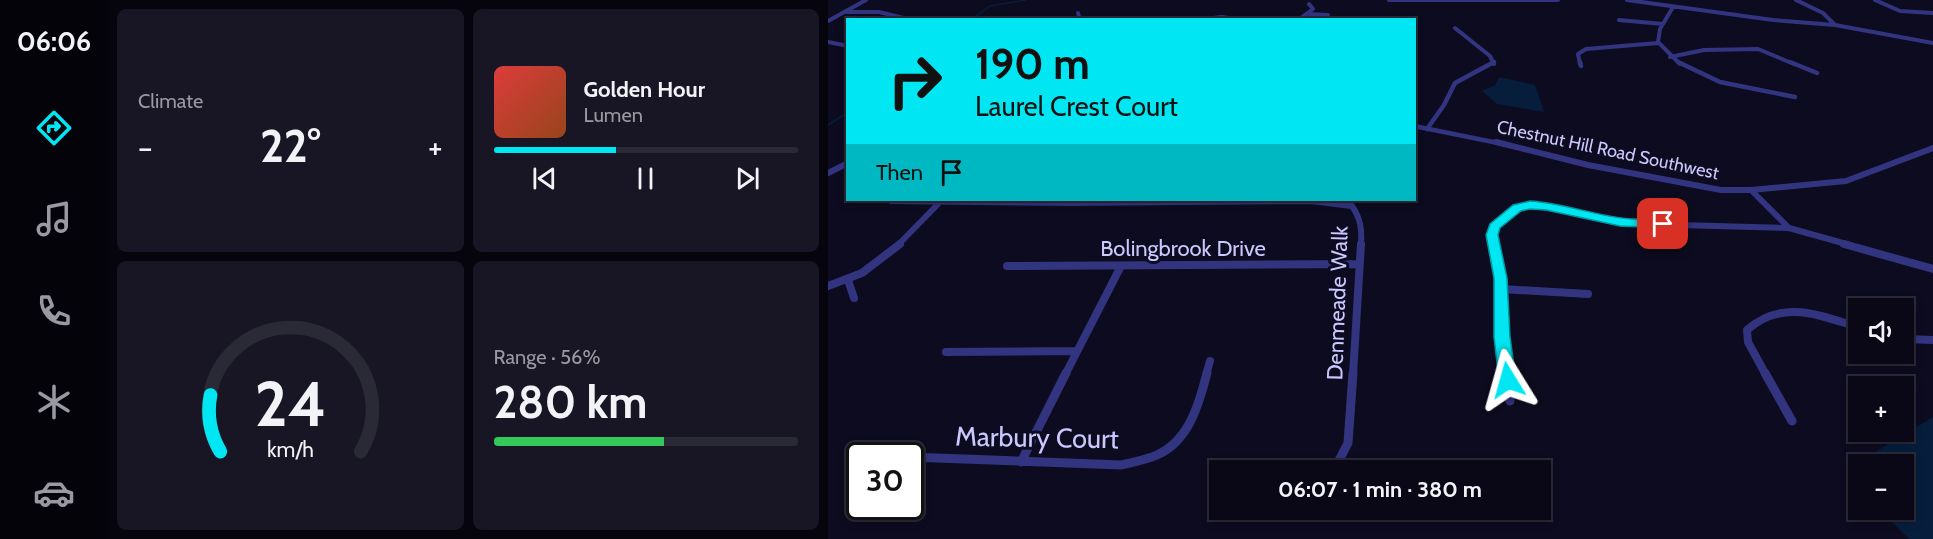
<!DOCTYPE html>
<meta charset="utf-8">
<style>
:root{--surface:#0a0817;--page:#181624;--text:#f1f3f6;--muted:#999aa1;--line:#2a2936;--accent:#00e7f3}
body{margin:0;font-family:Cabin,sans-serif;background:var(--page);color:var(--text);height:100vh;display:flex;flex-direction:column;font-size:22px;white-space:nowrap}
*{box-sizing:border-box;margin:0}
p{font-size:20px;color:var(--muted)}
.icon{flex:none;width:33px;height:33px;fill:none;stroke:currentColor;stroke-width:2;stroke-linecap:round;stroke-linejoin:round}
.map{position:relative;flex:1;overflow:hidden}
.side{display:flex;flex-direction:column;gap:9px;padding:9px;background:#06040d;width:720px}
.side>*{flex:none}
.hud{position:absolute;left:18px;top:18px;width:570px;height:183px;border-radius:0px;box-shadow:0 3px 9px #0003,0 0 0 2px var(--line);background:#00e7f3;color:#111;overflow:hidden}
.buttons{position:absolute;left:1020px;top:298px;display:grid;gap:12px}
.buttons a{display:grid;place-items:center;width:66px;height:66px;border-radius:0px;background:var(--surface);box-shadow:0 3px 9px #0003,0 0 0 2px var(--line);font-size:30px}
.speed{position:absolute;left:18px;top:442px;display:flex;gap:12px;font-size:30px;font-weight:700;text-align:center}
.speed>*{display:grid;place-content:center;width:78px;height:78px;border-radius:50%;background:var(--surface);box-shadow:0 3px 9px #0003,0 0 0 2px var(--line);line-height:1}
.speed .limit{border:3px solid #111;border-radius:9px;background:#fff;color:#111}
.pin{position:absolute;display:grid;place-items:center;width:51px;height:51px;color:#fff;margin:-26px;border-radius:12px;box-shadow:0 3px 9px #0006}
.me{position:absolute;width:66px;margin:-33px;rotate:352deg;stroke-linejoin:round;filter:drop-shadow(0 0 4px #0008)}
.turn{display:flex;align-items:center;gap:21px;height:126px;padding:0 30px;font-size:27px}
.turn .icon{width:78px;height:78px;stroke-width:2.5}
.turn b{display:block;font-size:42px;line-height:51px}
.then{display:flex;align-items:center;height:57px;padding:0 30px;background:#0003;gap:12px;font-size:22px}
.big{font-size:45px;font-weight:700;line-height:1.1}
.side .tile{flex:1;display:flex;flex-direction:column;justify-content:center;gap:9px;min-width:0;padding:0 21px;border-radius:9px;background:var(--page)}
.side .dial{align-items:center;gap:0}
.dial svg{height:156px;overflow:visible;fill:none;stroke:var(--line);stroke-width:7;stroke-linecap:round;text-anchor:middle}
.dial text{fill:var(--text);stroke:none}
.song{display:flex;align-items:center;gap:18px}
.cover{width:72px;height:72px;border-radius:9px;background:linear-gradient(135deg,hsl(0 70% 55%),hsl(20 70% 35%))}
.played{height:6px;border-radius:3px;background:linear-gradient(90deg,var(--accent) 40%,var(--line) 40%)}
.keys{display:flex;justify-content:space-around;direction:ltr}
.heat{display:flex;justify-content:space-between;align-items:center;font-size:33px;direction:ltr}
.charge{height:9px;border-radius:4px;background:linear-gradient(90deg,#34c759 56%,var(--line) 0)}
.side .tiles{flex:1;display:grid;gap:9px;grid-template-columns:repeat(2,1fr)}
.trip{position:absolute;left:381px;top:460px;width:342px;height:60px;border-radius:0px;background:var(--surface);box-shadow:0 3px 9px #0003,0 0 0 2px var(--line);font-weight:700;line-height:60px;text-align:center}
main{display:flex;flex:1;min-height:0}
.menu{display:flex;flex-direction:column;width:108px;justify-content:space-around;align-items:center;background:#040309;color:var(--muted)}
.menu .icon{width:42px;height:42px}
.menu .current{color:var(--accent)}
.menu b{font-size:27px;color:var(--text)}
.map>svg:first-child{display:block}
.water{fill:#061d3c}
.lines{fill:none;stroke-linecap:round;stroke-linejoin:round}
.stream{stroke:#061d3c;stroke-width:1.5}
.minor-far4{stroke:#333480;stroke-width:4}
.minor-far3{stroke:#333480;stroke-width:4.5}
.minor-far2{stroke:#333480;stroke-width:6}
.minor-far1{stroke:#333480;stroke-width:8}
.minor{stroke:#333480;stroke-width:9}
.route{fill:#00e7f3;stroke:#00969e;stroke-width:1.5}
.labels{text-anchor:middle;stroke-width:6;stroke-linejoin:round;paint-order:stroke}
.far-street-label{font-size:18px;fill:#ccc8ff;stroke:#0d0b1f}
.street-label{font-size:22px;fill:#ccc8ff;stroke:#0d0b1f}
.near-street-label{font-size:27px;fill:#ccc8ff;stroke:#0d0b1f}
</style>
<main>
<nav class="menu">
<b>06:06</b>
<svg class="icon current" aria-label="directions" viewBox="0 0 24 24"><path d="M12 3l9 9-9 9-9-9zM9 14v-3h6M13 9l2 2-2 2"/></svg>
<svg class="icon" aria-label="music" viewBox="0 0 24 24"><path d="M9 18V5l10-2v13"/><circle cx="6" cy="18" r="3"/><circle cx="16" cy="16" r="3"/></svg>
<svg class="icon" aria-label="phone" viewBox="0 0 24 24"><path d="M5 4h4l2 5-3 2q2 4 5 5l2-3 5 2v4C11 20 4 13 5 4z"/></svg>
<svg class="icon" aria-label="climate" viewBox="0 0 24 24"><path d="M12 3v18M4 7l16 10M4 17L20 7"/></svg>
<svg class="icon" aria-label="car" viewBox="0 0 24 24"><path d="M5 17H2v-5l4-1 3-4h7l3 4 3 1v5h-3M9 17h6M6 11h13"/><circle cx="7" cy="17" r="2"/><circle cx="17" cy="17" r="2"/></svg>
</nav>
<section class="side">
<div class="tiles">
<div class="tile"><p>Climate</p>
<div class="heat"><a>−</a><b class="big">22°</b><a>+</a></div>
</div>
<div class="tile">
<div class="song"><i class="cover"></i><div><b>Golden Hour</b><p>Lumen</p></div></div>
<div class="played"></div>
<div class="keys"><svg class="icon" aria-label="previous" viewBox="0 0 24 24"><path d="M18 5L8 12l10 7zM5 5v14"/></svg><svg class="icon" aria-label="pause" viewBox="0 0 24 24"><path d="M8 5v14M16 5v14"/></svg><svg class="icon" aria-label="next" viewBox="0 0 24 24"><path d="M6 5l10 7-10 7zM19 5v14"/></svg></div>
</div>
<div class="tile dial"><svg viewBox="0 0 100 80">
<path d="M14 69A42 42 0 1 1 86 69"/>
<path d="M14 69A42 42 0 0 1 9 40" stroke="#00e7f3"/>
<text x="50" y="56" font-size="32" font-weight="700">24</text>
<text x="50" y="72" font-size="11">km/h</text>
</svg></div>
<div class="tile"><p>Range · 56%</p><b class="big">280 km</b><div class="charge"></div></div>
</div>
</section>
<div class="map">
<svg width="1105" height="539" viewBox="0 0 1105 539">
<rect width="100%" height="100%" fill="#0d0b1f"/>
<path class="water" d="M 671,77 L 707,85 L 716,112 L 669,104 L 654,91 L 667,85 Z
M 1105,417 L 1105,539 L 1081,539 L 1052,510 L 1076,510 L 1076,465 L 1030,465 L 1030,481 L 1029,463 Z"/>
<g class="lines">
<path class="stream" d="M 143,20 L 162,6 L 198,0
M 0,125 L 19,113 L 20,107"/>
<path class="minor-far4" d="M 561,0 L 730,0
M 799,0 L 945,20 L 1007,25 L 1105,43
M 968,0 L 995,13 L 1007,25
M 1047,0 L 1072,11 L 1105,13
M 845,7 L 832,29 L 830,42 L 852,64
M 17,12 L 51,12 L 84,20
M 250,13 L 252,20
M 481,14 L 500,15
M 366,20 L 394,17 L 414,20
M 470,20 L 485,9 L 481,4
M 791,20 L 835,24
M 0,21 L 38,0
M 627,28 L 662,56 L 666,64
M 0,42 L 20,46
M 842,57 L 876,50 L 930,49 L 966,64
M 752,64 L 750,54 L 758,49 L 830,43"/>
<path class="minor-far3" d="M 752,62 L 753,66
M 850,62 L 892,82 L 967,97
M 962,62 L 989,73
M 586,126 L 675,144
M 599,129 L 616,105 L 627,83 L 666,62"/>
<path class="minor-far2" d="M 668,142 L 760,165 L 893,190 L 923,190 L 1018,181 L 1105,148
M 0,173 L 20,163
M 923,190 L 961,228 L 1022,245
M 63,201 L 243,203 L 483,201 L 524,206 C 533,219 534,230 533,245
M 70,245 L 113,201
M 666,245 C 662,223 682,210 702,205 L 813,224 L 961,228"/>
<path class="minor-far1" d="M 666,244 C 674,287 673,331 679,375
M 1016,244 L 1105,269
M 179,266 L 531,264
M 20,280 L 26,298
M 0,286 L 34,273 L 72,244
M 673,289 L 760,294
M 1076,339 L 1105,340
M 118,352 L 248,351
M 237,375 L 293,266
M 378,375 L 382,361
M 525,375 L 533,244
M 938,375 L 920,342 L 919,330 C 954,299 990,315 1030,327"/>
<path class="minor" d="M 679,373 L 682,401
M 937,373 L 964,421
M 43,455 L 67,456
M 82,457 L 293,465 C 305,462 318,460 329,455 C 361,441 371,404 379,373
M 193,462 L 238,373
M 508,466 L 520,443 L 525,373"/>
</g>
<path class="route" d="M 702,201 C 737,203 770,217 804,219 C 815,219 833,217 841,224 L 835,228 L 792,226 L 718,210 L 702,209 L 693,211 L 672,228 L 670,235 L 679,278 L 682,337 L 688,380 L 686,384 L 680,386 L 674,384 L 671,380 L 666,337 L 666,278 L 658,235 L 662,224 L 685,205 Z"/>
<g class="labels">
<g class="far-street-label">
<text transform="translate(780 150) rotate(12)" y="6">Chestnut Hill Road Southwest</text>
</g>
<g class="street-label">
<text x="355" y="256">Bolingbrook Drive</text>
<text transform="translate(509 303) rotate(-88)" y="8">Denmeade Walk</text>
</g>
<g class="near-street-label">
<text transform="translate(209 438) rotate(1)" y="9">Marbury Court</text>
</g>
</g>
</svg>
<div class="buttons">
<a><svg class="icon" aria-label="sound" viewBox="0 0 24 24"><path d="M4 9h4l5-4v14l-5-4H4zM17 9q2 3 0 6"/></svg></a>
<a>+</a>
<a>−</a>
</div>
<div class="speed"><div class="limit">30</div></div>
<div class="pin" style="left:835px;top:224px;background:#d93025"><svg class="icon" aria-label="arrive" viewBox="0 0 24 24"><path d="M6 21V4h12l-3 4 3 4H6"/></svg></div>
<svg class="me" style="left:680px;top:380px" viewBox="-20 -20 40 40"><path d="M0-17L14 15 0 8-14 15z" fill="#00e7f3" stroke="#fff" stroke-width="4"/></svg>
<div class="trip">06:07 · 1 min · 380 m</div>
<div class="hud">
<div class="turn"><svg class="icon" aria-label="right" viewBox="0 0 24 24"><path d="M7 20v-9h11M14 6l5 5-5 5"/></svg><div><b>190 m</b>Laurel Crest Court</div></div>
<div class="then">Then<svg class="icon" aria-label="arrive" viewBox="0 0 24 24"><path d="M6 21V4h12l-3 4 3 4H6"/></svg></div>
</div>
</div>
</main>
